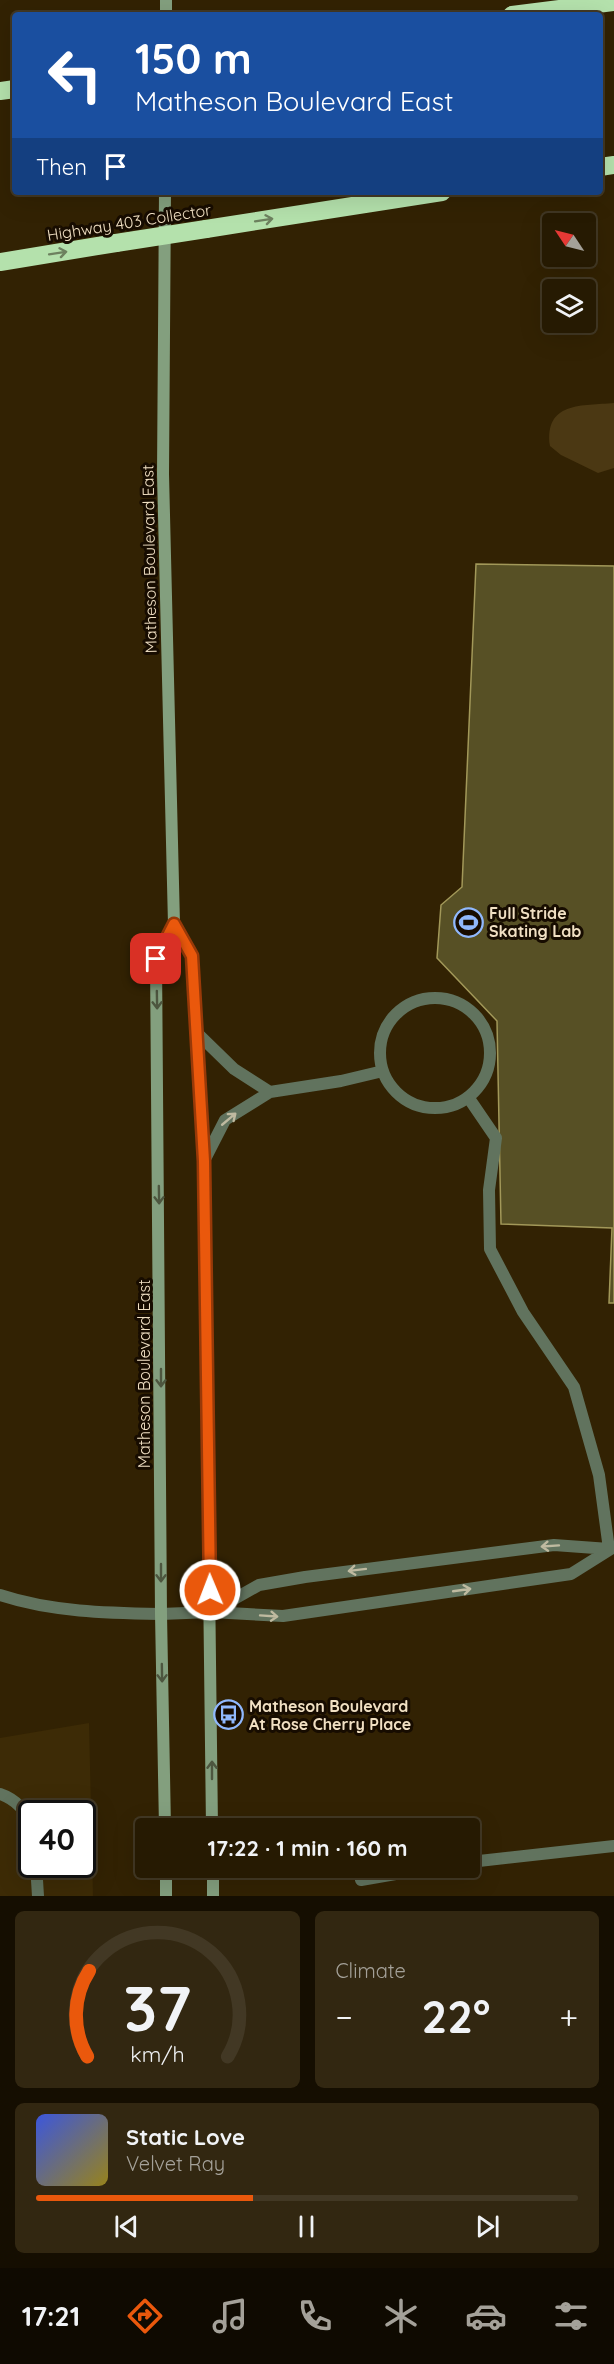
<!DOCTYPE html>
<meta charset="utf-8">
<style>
:root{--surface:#261a02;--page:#322711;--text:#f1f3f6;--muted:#a4a199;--line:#423824;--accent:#ea580c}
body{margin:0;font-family:Quicksand,sans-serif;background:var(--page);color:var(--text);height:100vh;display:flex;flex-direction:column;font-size:22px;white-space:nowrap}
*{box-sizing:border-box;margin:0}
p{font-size:20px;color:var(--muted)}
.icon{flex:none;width:33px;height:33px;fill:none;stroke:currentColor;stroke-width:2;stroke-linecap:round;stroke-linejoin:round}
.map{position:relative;height:1896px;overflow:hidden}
.panel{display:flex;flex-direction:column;gap:15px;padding:15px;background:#150e01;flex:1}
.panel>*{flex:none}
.top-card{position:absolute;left:12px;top:12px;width:591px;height:183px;border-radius:6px;box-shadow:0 6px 24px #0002,0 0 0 2px var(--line);background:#1a4fa0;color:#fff;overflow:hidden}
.needle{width:39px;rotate:305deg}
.tools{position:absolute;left:542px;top:213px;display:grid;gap:12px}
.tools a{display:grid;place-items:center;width:54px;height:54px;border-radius:6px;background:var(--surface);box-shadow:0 6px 24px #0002,0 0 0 2px var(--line);font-size:30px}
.speed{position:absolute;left:18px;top:1800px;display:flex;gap:12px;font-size:30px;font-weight:700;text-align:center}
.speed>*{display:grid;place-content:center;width:78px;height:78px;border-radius:50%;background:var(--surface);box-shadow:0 6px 24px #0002,0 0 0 2px var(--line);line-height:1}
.speed .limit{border:3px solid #111;border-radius:9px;background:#fff;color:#111}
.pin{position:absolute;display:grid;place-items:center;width:51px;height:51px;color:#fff;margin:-26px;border-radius:12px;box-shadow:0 3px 9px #0006}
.me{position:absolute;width:66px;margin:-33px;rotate:359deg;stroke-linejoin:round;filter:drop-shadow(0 0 4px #0008)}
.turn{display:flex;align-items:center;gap:21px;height:126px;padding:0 24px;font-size:27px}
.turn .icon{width:78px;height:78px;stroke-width:2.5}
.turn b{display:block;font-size:42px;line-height:51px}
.then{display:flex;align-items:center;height:57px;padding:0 24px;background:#0003;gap:12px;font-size:22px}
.big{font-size:45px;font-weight:800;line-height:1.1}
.panel .widget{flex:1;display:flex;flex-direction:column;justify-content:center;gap:9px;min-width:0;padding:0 21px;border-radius:9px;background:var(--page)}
.panel .dial{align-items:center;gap:0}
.dial svg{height:156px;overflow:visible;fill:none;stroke:var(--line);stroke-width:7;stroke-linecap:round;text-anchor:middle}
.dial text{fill:var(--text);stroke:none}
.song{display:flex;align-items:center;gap:18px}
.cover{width:72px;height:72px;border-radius:9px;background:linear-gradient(135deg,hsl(230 70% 55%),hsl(50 70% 35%))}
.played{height:6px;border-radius:3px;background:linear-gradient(90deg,var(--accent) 40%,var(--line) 40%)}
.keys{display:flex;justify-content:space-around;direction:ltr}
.heat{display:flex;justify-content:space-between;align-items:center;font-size:33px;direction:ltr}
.panel .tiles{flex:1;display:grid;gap:15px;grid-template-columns:1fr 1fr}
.widget:last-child{grid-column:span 2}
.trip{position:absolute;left:135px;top:1818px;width:345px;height:60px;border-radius:6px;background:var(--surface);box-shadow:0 6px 24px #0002,0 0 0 2px var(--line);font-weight:800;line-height:60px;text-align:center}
.tab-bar{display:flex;height:96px;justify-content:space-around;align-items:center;background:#0f0a01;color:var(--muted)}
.tab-bar .icon{width:42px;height:42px}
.tab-bar .active{color:var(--accent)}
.tab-bar b{font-size:27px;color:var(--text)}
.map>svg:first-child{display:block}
.built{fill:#3d2b06;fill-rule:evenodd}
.green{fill:#4b3813}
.building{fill:#575025;stroke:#a29859;stroke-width:1.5}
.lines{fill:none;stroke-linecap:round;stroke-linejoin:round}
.lane{stroke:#61735e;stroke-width:12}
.street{stroke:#61735e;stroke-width:12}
.secondary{stroke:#839f7e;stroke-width:12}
.highway{stroke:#b4e1ac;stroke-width:18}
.highway-bridge{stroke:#b4e1ac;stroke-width:18}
.oneway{stroke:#6d815f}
.oneway2{stroke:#4d563f}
.oneway3{stroke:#bfbaa0}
.route-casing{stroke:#983908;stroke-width:15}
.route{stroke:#ea580c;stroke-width:10}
.labels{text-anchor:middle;stroke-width:6;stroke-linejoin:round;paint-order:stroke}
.street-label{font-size:16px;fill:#f1e0c3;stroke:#170c00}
.poi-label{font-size:16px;font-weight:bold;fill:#f1e0c3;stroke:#170c00;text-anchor:start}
</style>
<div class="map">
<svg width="614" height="1896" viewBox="0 0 614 1896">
<rect width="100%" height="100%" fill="#322203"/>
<path class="built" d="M 89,1723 L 93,1896 L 0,1896 L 0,1738 ZM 32,1814 L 82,1814 L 82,1864 L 32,1864 Z"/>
<path class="green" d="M 614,403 L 614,468 L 598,473 L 561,455 L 550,446 C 544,401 583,406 614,403 Z"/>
<path class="building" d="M 476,564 L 614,566 L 614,1303 L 609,1303 L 612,1228 L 501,1224 L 497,1021 L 437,958 L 441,905 L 462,887 Z"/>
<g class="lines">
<path class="lane" d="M380 1053a55 55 0 1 1 110 0a55 55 0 1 1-110 0Z
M 196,1032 L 234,1069 L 270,1092
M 468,1097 L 496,1138 L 489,1190 L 490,1249 L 523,1312 L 574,1387 L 599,1475 L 609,1549
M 204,1161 L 225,1120 L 270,1092 L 341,1081 L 383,1071
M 211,1612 L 259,1585 L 305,1577 L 554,1545 L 609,1549
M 161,1614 L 211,1612 L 283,1616 L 571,1574 L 614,1547
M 0,1794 C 15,1799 27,1811 32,1827
M 36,1864 L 38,1896"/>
<path class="street" d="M 0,1595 C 51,1612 108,1613 161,1614
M 470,1862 L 614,1846
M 361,1880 L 430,1868"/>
<path class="secondary" d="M 166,15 L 166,0
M 165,192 L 163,474 L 174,924 L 156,959 L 161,1614 L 165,1828
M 174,924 L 192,956 L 204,1161 L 212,1828
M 166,1868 L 166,1896
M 213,1868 L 213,1896"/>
<path class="highway" d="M 512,15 L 614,2
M 0,91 L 15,89
M 600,167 L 614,165
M 206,229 L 442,192
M 0,262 L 116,243"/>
<path class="highway-bridge" d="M 116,243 L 206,229"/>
</g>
<defs><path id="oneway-shaft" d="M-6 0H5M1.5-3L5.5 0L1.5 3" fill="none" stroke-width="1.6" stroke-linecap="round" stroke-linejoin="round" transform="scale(1.5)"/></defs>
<g class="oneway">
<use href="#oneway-shaft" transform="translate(264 220) rotate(-9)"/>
<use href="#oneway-shaft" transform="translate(58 253) rotate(-9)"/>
</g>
<g class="oneway2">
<use href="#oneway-shaft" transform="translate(157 1000) rotate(89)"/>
<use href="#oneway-shaft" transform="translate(159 1195) rotate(89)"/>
<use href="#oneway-shaft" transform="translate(161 1378) rotate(90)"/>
<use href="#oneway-shaft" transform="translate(161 1573) rotate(90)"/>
<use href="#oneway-shaft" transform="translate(162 1673) rotate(89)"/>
<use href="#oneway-shaft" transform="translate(212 1770) rotate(-90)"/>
</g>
<g class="oneway3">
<use href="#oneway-shaft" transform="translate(229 1119) rotate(-40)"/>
<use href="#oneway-shaft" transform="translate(550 1546) rotate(176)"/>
<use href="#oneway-shaft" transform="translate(357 1570) rotate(173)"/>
<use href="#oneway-shaft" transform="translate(462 1590) rotate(-8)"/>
<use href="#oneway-shaft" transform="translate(269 1616) rotate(4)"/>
</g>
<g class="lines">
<defs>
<path id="route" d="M 156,959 L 174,924 L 192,956 L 204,1161 L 210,1590"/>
</defs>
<use href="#route" class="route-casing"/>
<use href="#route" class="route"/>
</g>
<defs>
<symbol id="stadium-ring" viewBox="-11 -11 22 22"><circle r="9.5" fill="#170c00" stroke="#90b8fd" stroke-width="1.5"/><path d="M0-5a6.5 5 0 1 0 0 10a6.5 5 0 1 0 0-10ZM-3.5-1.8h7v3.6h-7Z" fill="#90b8fd"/></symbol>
<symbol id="bus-ring" viewBox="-11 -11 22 22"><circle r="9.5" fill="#170c00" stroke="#90b8fd" stroke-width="1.5"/><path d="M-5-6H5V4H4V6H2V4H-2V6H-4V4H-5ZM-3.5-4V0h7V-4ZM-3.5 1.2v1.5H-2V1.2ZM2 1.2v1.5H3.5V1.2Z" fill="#90b8fd"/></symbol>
</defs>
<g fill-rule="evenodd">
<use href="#stadium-ring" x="452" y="906" width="33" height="33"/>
<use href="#bus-ring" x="212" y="1698" width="33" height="33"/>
</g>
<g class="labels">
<g class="street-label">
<text transform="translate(129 222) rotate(-9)" y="6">Highway 403 Collector</text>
<text transform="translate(149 559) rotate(-91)" y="6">Matheson Boulevard East</text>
<text transform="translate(144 1374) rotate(-90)" y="6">Matheson Boulevard East</text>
</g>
<g class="poi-label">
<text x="489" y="919">Full Stride<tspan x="489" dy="18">Skating Lab</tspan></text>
<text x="249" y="1712">Matheson Boulevard<tspan x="249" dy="18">At Rose Cherry Place</tspan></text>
</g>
</g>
</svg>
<div class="tools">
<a><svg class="needle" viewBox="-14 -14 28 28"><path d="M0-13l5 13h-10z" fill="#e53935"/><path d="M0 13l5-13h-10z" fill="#a4a199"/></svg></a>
<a><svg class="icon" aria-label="layers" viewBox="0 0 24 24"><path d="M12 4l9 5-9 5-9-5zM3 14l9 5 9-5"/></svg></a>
</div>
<div class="speed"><div class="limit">40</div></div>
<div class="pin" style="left:156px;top:959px;background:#d93025"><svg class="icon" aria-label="arrive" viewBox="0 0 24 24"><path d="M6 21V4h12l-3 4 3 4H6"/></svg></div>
<svg class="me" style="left:210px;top:1590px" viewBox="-20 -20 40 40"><circle r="17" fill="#ea580c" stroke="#fff" stroke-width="3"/><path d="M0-11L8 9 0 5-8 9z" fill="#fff"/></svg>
<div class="trip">17:22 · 1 min · 160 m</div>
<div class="top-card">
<div class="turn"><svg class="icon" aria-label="left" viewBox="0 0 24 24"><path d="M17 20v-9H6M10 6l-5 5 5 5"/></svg><div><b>150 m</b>Matheson Boulevard East</div></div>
<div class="then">Then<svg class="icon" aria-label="arrive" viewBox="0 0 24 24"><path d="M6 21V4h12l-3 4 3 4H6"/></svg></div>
</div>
</div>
<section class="panel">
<div class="tiles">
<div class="widget dial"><svg viewBox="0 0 100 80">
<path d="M14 69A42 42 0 1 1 86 69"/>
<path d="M14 69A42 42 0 0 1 15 25" stroke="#ea580c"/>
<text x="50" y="56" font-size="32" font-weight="700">37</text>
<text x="50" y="72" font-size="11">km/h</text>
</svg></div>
<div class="widget"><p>Climate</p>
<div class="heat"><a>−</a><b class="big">22°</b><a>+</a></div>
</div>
<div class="widget">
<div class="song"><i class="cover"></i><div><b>Static Love</b><p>Velvet Ray</p></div></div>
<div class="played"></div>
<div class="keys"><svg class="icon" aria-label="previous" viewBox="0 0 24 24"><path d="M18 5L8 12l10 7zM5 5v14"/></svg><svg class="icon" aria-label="pause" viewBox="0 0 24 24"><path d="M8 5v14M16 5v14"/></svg><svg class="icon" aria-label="next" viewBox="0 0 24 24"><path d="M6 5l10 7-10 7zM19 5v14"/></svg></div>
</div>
</div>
</section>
<nav class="tab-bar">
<b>17:21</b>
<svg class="icon active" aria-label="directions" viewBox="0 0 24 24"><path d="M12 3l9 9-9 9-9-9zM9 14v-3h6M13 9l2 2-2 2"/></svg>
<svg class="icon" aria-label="music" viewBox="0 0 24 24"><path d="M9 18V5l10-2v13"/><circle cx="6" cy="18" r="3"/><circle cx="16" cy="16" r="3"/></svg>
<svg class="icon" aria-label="phone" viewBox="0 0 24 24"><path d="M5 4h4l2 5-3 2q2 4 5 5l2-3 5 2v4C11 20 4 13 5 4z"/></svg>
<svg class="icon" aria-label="climate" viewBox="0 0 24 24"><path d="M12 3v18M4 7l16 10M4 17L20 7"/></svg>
<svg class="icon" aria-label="car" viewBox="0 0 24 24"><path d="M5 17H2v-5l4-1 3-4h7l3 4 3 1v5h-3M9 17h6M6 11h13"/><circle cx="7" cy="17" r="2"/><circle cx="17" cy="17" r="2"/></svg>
<svg class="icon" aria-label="filters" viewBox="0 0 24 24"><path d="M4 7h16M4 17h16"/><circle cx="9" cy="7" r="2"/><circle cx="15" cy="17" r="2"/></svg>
</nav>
